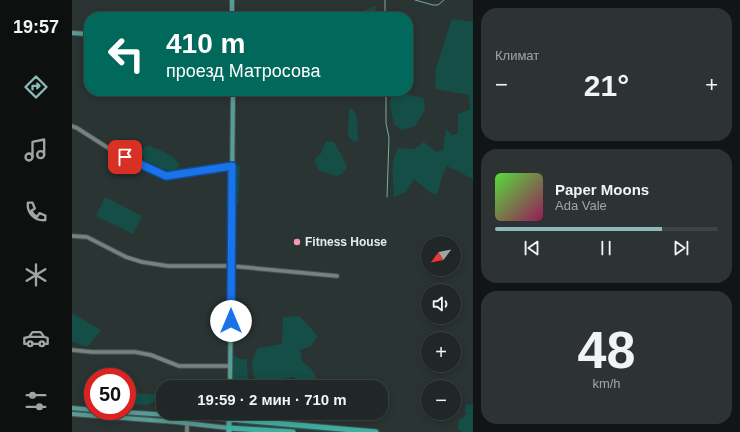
<!DOCTYPE html>
<html lang="ru">
<meta charset="utf-8">
<style>
:root{--surface:#202726;--page:#2d3332;--text:#f1f3f6;--muted:#a2a5a7;--line:#3d4443;--accent:#8bbbb9}
body{margin:0;font-family:Helvetica,sans-serif;background:var(--page);color:var(--text);height:100vh;display:flex;flex-direction:column;font-size:15px;white-space:nowrap}
*{box-sizing:border-box;margin:0}
p{font-size:13px;color:var(--muted)}
.icon{flex:none;width:22px;height:22px;fill:none;stroke:currentColor;stroke-width:2;stroke-linecap:round;stroke-linejoin:round}
.map{position:relative;flex:1;overflow:hidden}
.details{display:flex;flex-direction:column;gap:8px;padding:8px;background:#121515;width:267px}
.details>*{flex:none}
.hud{position:absolute;left:12px;top:12px;width:329px;height:84px;border-radius:16px;box-shadow:0 2px 10px #0003,0 0 0 1px var(--line);background:#00695c;color:#fff;overflow:hidden}
.needle{width:26px;rotate:238deg}
.tools{position:absolute;left:349px;top:236px;display:grid;gap:8px}
.tools a{display:grid;place-items:center;width:40px;height:40px;border-radius:50%;background:var(--surface);box-shadow:0 2px 10px #0003,0 0 0 1px var(--line);font-size:20px}
.speed{position:absolute;left:12px;top:368px;display:flex;gap:8px;font-size:20px;font-weight:700;text-align:center}
.speed>*{display:grid;place-content:center;width:52px;height:52px;border-radius:50%;background:var(--surface);box-shadow:0 2px 10px #0003,0 0 0 1px var(--line);line-height:1}
.speed .limit{border:6px solid #d22;background:#fff;color:#111}
.pin{position:absolute;display:grid;place-items:center;width:34px;height:34px;color:#fff;margin:-17px;border-radius:8px;box-shadow:0 2px 6px #0006}
.me{position:absolute;width:44px;margin:-22px;rotate:0deg;stroke-linejoin:round;filter:drop-shadow(0 0 3px #0008)}
.turn{display:flex;align-items:center;gap:14px;height:84px;padding:0 16px;font-size:18px}
.turn .icon{width:52px;height:52px;stroke-width:2.5}
.turn b{display:block;font-size:28px;line-height:34px}
.big{font-size:30px;font-weight:700;line-height:1.1}
.details .widget{flex:1;display:flex;flex-direction:column;justify-content:center;gap:6px;min-width:0;padding:0 14px;border-radius:16px;background:var(--page)}
.details .dial{align-items:center;gap:0}
.dial b{font-size:52px;line-height:1}
.song{display:flex;align-items:center;gap:12px}
.cover{width:48px;height:48px;border-radius:6px;background:linear-gradient(135deg,hsl(110 70% 55%),hsl(330 70% 35%))}
.played{height:4px;border-radius:2px;background:linear-gradient(90deg,var(--accent) 75%,var(--line) 75%)}
.keys{display:flex;justify-content:space-around;direction:ltr}
.heat{display:flex;justify-content:space-between;align-items:center;font-size:22px;direction:ltr}
.trip{position:absolute;left:84px;top:380px;width:232px;height:40px;border-radius:16px;background:var(--surface);box-shadow:0 2px 10px #0003,0 0 0 1px var(--line);font-weight:700;line-height:40px;text-align:center}
main{display:flex;flex:1;min-height:0}
.tab-bar{display:flex;flex-direction:column;width:72px;justify-content:space-around;align-items:center;background:#0d100f;color:var(--muted)}
.tab-bar .icon{width:28px;height:28px}
.tab-bar .selected{color:var(--accent)}
.tab-bar b{font-size:18px;color:var(--text)}
.map>svg:first-child{display:block}
.green{fill:#154e47}
.lines{fill:none;stroke-linecap:round;stroke-linejoin:round}
.stream{stroke:#7caaa3;stroke-width:1}
.minor-casing{stroke:#4a5250;stroke-width:5.5}
.major-casing{stroke:#4a5250;stroke-width:6}
.highway-casing{stroke:#4a5250;stroke-width:7}
.minor{stroke:#778280;stroke-width:3.5}
.major{stroke:#559e95;stroke-width:4}
.highway{stroke:#3eb1a3;stroke-width:5}
.route-casing{stroke:#114b97;stroke-width:10}
.route{stroke:#1a73e8;stroke-width:7}
.poi-dot{fill:#f29ab0;stroke:#2a3432;stroke-width:1.5}
.labels{text-anchor:middle;stroke-width:4;stroke-linejoin:round;paint-order:stroke}
.poi-label{font-size:12px;font-weight:bold;fill:#e5ebea;stroke:#2a3432;text-anchor:start}
</style>
<main>
<nav class="tab-bar">
<b>19:57</b>
<svg class="icon selected" aria-label="directions" viewBox="0 0 24 24"><path d="M12 3l9 9-9 9-9-9zM9 14v-3h6M13 9l2 2-2 2"/></svg>
<svg class="icon" aria-label="music" viewBox="0 0 24 24"><path d="M9 18V5l10-2v13"/><circle cx="6" cy="18" r="3"/><circle cx="16" cy="16" r="3"/></svg>
<svg class="icon" aria-label="phone" viewBox="0 0 24 24"><path d="M5 4h4l2 5-3 2q2 4 5 5l2-3 5 2v4C11 20 4 13 5 4z"/></svg>
<svg class="icon" aria-label="climate" viewBox="0 0 24 24"><path d="M12 3v18M4 7l16 10M4 17L20 7"/></svg>
<svg class="icon" aria-label="car" viewBox="0 0 24 24"><path d="M5 17H2v-5l4-1 3-4h7l3 4 3 1v5h-3M9 17h6M6 11h13"/><circle cx="7" cy="17" r="2"/><circle cx="17" cy="17" r="2"/></svg>
<svg class="icon" aria-label="filters" viewBox="0 0 24 24"><path d="M4 7h16M4 17h16"/><circle cx="9" cy="7" r="2"/><circle cx="15" cy="17" r="2"/></svg>
</nav>
<div class="map">
<svg width="401" height="432" viewBox="0 0 401 432">
<rect width="100%" height="100%" fill="#2a3432"/>
<path class="green" d="M 304,6 L 303,17 L 273,17 Z
M 380,19 L 401,22 L 401,179 L 375,166 L 371,174 L 365,194 L 359,193 L 342,179 L 334,192 L 322,197 C 321,181 318,163 326,148 L 342,149 L 352,142 L 364,152 L 371,150 L 374,129 L 380,135 L 386,133 L 386,114 L 398,109 L 397,95 L 363,89 L 364,68 Z
M 319,91 L 351,98 L 353,105 L 352,112 L 343,126 L 330,130 L 322,124 L 318,105 Z
M 277,108 L 282,111 L 285,117 L 286,141 L 282,142 L 276,136 Z
M 254,141 L 262,142 L 269,154 L 275,167 L 270,174 L 264,176 L 247,170 L 242,160 L 249,153 Z
M 74,146 L 78,146 C 85,149 123,163 99,172 L 74,161 L 69,154 L 70,151 Z
M 165,166 L 168,166 L 166,205 L 164,205 Z
M 33,197 L 70,216 L 61,234 L 24,216 Z
M 0,313 L 29,330 L 16,346 L 11,346 L 0,341 Z
M 227,316 L 246,336 L 238,347 L 228,350 L 230,362 C 240,369 246,373 243,387 L 224,387 L 222,377 L 214,378 L 212,387 L 187,387 L 185,385 C 180,369 177,363 186,348 L 210,344 L 211,317 Z
M 160,354 L 168,359 L 175,359 L 176,387 L 160,387 Z
M 55,393 L 91,395 L 91,396 L 76,405 L 55,404 Z
M 394,404 L 401,405 L 401,432 L 390,432 L 386,428 L 386,420 L 393,417 L 393,414 L 397,414 L 393,412 Z
M 16,412 L 102,418 L 102,420 L 16,413 Z
M 166,423 L 277,432 L 255,432 L 168,426 L 164,426 Z"/>
<g class="lines">
<path class="stream" d="M 313,0 L 313,17
M 343,0 L 361,5 L 366,5 L 372,0
M 314,91 L 314,123 L 317,138 L 315,197"/>
<defs>
<path id="minor" d="M 0,126 L 5,128 L 44,153 L 94,176 L 160,166
M 0,236 L 15,237 L 54,257 L 70,262 L 96,266 L 159,266 L 265,276
M 0,350 L 20,352 L 63,352 L 79,355 L 107,366 L 158,366
M 115,432 L 115,423"/>
<path id="major" d="M 160,0 L 160,17
M 0,33 L 17,34
M 158,387 L 161,91
M 0,408 L 21,410
M 35,411 L 157,419 L 158,413
M 0,414 L 104,422 L 157,428"/>
<path id="highway" d="M 157,428 L 221,432
M 157,432 L 157,419 L 304,432"/>
</defs>
<use href="#minor" class="minor-casing"/>
<use href="#major" class="major-casing"/>
<use href="#highway" class="highway-casing"/>
<use href="#minor" class="minor"/>
<use href="#major" class="major"/>
<use href="#highway" class="highway"/>
</g>
<g class="lines">
<defs>
<path id="route" d="M 53,157 L 94,176 L 160,166 L 159,321"/>
</defs>
<use href="#route" class="route-casing"/>
<use href="#route" class="route"/>
</g>
<circle class="poi-dot" cx="225" cy="242" r="4"/>
<g class="labels">
<g class="poi-label">
<text x="233" y="246">Fitness House</text>
</g>
</g>
</svg>
<div class="tools">
<a><svg class="needle" viewBox="-14 -14 28 28"><path d="M0-13l5 13h-10z" fill="#e53935"/><path d="M0 13l5-13h-10z" fill="#a2a5a7"/></svg></a>
<a><svg class="icon" aria-label="sound" viewBox="0 0 24 24"><path d="M4 9h4l5-4v14l-5-4H4zM17 9q2 3 0 6"/></svg></a>
<a>+</a>
<a>−</a>
</div>
<div class="speed"><div class="limit">50</div></div>
<div class="pin" style="left:53px;top:157px;background:#d93025"><svg class="icon" aria-label="arrive" viewBox="0 0 24 24"><path d="M6 21V4h12l-3 4 3 4H6"/></svg></div>
<svg class="me" style="left:159px;top:321px" viewBox="-20 -20 40 40"><circle r="19" fill="#fff"/><path d="M0-13L10 11 0 6-10 11z" fill="#1a73e8"/></svg>
<div class="trip">19:59 · 2 мин · 710 m</div>
<div class="hud">
<div class="turn"><svg class="icon" aria-label="left" viewBox="0 0 24 24"><path d="M17 20v-9H6M10 6l-5 5 5 5"/></svg><div><b>410 m</b>проезд Матросова</div></div>
</div>
</div>
<section class="details">
<div class="widget"><p>Климат</p>
<div class="heat"><a>−</a><b class="big">21°</b><a>+</a></div>
</div>
<div class="widget">
<div class="song"><i class="cover"></i><div><b>Paper Moons</b><p>Ada Vale</p></div></div>
<div class="played"></div>
<div class="keys"><svg class="icon" aria-label="previous" viewBox="0 0 24 24"><path d="M18 5L8 12l10 7zM5 5v14"/></svg><svg class="icon" aria-label="pause" viewBox="0 0 24 24"><path d="M8 5v14M16 5v14"/></svg><svg class="icon" aria-label="next" viewBox="0 0 24 24"><path d="M6 5l10 7-10 7zM19 5v14"/></svg></div>
</div>
<div class="widget dial"><b>48</b><p>km/h</p></div>
</section>
</main>
